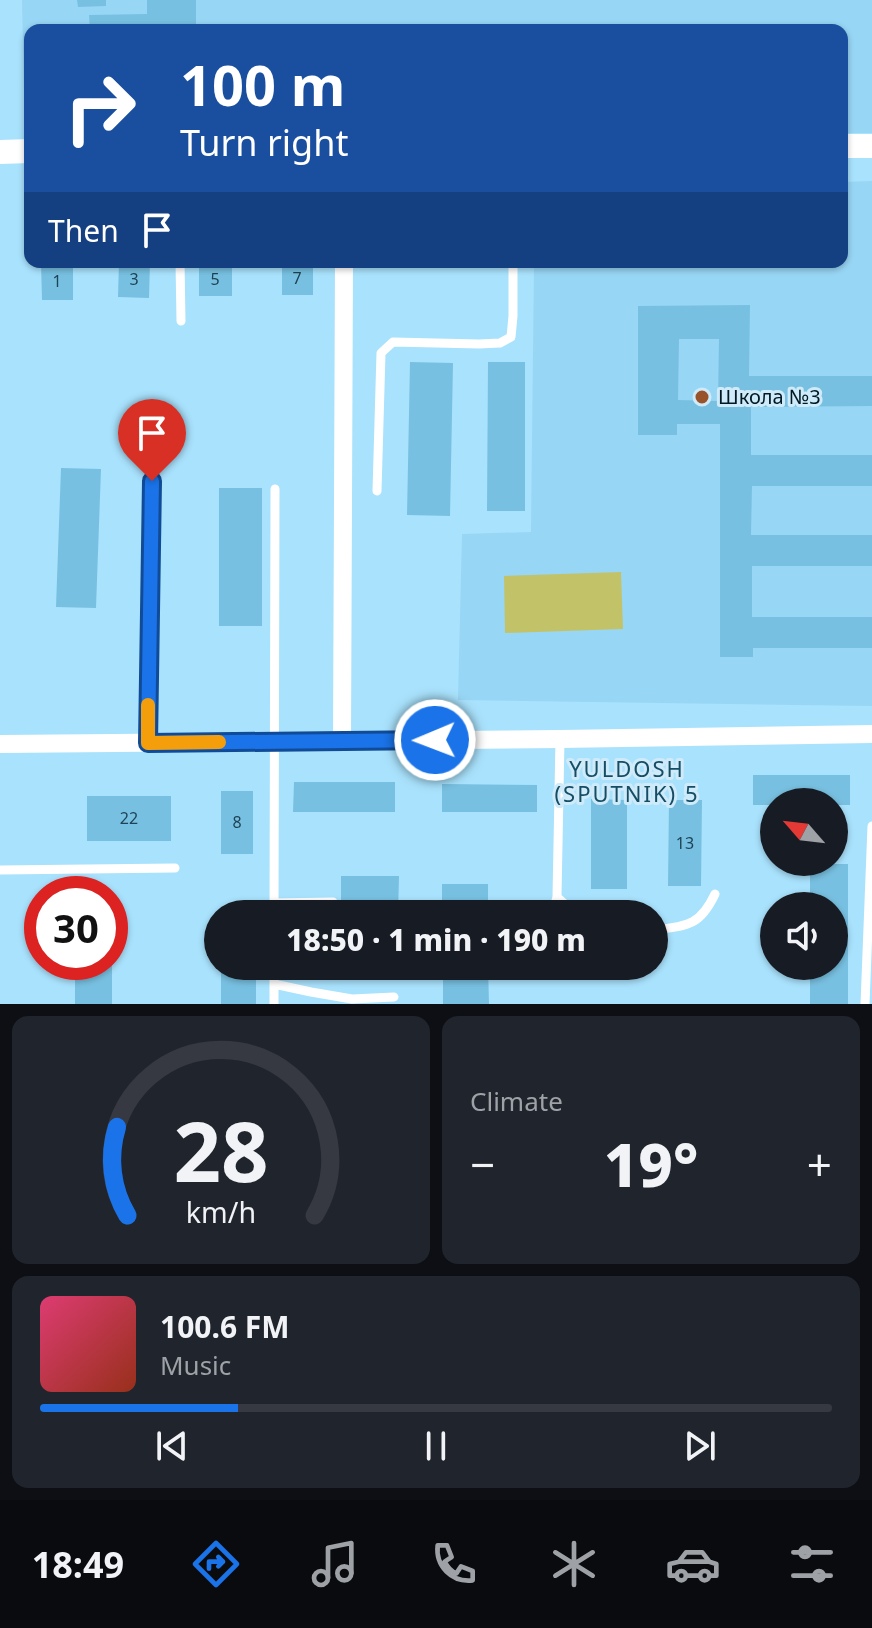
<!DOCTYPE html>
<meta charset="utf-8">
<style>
:root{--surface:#171b24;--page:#20242c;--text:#f1f3f6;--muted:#9ea1a6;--line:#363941;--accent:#1a73e8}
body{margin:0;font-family:"Noto Sans",sans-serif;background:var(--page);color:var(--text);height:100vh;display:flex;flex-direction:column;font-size:30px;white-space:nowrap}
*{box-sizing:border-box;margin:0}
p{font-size:26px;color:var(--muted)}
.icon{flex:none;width:44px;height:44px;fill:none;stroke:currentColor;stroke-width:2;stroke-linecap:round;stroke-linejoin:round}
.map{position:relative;height:1004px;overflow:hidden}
.sheet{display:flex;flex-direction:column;gap:12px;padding:12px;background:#0d0f14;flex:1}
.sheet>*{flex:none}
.hud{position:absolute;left:24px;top:24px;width:824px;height:244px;border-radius:16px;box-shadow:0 2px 6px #0004;background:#1a4fa0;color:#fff;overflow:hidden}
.needle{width:52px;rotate:298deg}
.tools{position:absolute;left:760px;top:788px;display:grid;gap:16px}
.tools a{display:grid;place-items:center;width:88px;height:88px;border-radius:50%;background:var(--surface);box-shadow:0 2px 6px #0004;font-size:40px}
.speed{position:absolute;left:24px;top:876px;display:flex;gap:16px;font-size:40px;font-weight:700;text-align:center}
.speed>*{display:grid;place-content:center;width:104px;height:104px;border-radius:50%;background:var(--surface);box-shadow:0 2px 6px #0004;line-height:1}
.speed .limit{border:12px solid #d22;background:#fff;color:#111}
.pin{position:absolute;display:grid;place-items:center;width:68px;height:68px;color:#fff;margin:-82px -34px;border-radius:50% 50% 50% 0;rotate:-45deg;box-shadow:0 0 8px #0007}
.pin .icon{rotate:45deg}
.me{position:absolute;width:88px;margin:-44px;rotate:269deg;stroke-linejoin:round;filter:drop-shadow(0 0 6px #0008)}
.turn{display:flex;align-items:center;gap:28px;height:168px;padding:0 24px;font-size:36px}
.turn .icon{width:104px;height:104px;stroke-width:2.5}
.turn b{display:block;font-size:56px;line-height:68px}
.then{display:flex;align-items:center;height:76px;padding:0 24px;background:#0003;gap:16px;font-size:30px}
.big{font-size:60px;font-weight:800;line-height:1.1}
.sheet .tile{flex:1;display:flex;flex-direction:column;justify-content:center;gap:12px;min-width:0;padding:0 28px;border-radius:16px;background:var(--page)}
.sheet .dial{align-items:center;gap:0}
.dial svg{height:208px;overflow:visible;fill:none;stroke:var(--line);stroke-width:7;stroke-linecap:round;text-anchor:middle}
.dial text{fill:var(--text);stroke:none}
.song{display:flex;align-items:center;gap:24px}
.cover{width:96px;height:96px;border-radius:12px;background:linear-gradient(135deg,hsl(340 70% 55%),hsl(10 70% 35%))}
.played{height:8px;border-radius:4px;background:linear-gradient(90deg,var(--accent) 25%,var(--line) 25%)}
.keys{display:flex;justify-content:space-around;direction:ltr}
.heat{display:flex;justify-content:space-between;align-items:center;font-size:44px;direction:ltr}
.sheet .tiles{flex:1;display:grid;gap:12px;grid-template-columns:1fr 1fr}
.tile:last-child{grid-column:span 2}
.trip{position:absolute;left:204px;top:900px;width:464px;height:80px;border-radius:40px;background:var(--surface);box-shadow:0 2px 6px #0004;font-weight:800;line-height:80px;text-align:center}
.tabs{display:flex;height:128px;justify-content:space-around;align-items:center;background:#090b0e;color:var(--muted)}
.tabs .icon{width:56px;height:56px}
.tabs .current{color:var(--accent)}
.tabs b{font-size:36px;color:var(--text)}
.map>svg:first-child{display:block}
.built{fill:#98d6f5}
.green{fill:#c2c368}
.building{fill:#78c0e1;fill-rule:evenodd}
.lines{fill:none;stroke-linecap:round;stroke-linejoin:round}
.lane{stroke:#fff;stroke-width:9}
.street{stroke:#fff;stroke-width:18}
.secondary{stroke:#fff;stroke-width:24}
.route-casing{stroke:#114b97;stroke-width:20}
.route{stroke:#1a73e8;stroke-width:14}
.slow{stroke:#f59e0b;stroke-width:14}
.poi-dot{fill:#99532a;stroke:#cfeaf8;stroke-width:3}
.labels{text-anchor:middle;stroke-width:6;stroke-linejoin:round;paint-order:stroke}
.number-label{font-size:16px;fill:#1e4354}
.poi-label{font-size:20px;fill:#001925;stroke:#cfeaf8;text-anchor:start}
.neighbourhood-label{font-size:22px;letter-spacing:2px;fill:#144d64;stroke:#cfeaf8}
</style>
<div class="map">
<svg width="872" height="1004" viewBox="0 0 872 1004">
<rect width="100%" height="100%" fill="#a9e2fd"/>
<path class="built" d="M 22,0 L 872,0 L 872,133 L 842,133 L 842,30 L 30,30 L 30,136 L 25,136 Z
M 872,181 L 872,706 L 458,700 L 462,534 L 531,532 L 534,262 L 842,262 L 842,182 Z"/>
<path class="green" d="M 621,572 L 623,629 L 505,633 L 504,576 Z"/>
<path class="building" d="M 77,0 L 106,0 L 106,6 L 78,7 Z
M 147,0 L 196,0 L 196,30 L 90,30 L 89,15 L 147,14 Z
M 41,262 L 73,262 L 73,300 L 42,300 Z
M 119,262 L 150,262 L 149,298 L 118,297 Z
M 199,262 L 232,262 L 232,296 L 199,296 Z
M 282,262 L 313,262 L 313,295 L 282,295 Z
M 750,305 L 749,376 L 872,376 L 872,406 L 751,407 L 751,455 L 872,455 L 872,486 L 752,486 L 751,535 L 872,535 L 872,566 L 752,566 L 752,617 L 872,617 L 872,648 L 753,648 L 753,657 L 720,657 L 720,424 L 677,424 L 677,435 L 638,435 L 638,306 ZM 679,339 L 719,339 L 718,401 L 678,400 Z
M 410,362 L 453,363 L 450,516 L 407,515 Z
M 488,362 L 525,362 L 525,511 L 487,511 Z
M 61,468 L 101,469 L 96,608 L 56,607 Z
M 219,488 L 262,488 L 262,626 L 219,626 Z
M 753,775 L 850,775 L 850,805 L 834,805 L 834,802 L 774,802 L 774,805 L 753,805 Z
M 294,782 L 395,782 L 395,812 L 293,812 Z
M 442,784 L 537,785 L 537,812 L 442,812 Z
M 221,791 L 253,791 L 253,854 L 221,854 Z
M 87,796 L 171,796 L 171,841 L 87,841 Z
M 591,799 L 627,800 L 627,889 L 591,889 Z
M 669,800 L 702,800 L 701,886 L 668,886 Z
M 810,864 L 848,864 L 848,1004 L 810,1004 L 810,966 L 834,966 L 834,906 L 810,906 Z
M 341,876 L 399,876 L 398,914 L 341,914 Z
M 442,884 L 488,884 L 488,914 L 442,914 Z
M 75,962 L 112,962 L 112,1004 L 75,1004 Z
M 221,966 L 256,966 L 256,1004 L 221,1004 Z
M 443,966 L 488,966 L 489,1004 L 443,1004 Z"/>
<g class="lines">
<path class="lane" d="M 180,262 L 181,321
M 377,491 L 381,353 L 393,342 L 479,344 L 500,343 L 511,337 L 513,316 L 513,262
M 148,743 L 152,481
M 0,870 L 175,868
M 557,897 L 576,914
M 274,903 L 333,902
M 274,914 L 275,489
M 552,914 L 557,897 L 560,739
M 654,930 C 687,926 700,926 715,894
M 274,984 L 311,992 L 352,999 L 394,997
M 274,1004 L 274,966
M 865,1004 L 872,826"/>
<path class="street" d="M 342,741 L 344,262
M 0,744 L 560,739 L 872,734"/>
<path class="secondary" d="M 842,146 L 872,146
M 0,152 L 30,151"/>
</g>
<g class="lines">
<defs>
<path id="route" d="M 152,481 L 148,743 L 435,740"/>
</defs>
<use href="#route" class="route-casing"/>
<use href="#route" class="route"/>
<path class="slow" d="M 148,705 L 148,743 L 219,742"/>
</g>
<circle class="poi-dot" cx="702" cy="397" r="8"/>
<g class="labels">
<g class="number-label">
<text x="297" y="284">7</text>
<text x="134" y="285">3</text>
<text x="215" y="285">5</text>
<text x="57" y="287">1</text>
<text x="129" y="824">22</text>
<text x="237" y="828">8</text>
<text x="685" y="849">13</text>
</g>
<g class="poi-label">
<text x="718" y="404">Школа №3</text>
</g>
<g class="neighbourhood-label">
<text x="627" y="777">YULDOSH<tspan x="627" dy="25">(SPUTNIK) 5</tspan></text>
</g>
</g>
</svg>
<div class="tools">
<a><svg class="needle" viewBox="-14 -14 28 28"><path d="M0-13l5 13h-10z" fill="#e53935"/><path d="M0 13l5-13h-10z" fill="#9ea1a6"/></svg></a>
<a><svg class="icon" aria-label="sound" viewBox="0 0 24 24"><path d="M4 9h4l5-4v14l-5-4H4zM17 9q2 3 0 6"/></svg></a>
</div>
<div class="speed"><div class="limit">30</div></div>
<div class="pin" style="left:152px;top:481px;background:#d93025"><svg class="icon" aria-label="arrive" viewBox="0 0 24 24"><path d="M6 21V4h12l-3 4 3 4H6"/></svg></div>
<svg class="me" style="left:435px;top:740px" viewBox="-20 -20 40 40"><circle r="17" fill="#1a73e8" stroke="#fff" stroke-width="3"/><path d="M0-11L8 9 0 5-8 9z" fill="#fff"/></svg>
<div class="trip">18:50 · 1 min · 190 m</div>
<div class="hud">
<div class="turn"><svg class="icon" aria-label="right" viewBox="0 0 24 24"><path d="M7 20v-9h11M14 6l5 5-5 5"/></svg><div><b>100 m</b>Turn right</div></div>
<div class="then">Then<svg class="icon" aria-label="arrive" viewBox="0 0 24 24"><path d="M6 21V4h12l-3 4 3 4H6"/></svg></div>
</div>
</div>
<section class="sheet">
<div class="tiles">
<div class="tile dial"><svg viewBox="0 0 100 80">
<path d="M14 69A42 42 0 1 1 86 69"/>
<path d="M14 69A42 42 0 0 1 10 35" stroke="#1a73e8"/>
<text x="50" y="56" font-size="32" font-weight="700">28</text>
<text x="50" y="72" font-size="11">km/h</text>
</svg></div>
<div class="tile"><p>Climate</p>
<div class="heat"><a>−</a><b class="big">19°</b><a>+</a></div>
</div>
<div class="tile">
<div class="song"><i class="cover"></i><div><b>100.6 FM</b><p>Music</p></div></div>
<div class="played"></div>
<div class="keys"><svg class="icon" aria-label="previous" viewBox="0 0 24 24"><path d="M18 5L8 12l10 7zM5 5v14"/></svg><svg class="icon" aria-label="pause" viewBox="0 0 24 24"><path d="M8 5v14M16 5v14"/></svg><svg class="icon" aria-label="next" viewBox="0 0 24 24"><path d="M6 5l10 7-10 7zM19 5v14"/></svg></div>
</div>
</div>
</section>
<nav class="tabs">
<b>18:49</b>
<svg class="icon current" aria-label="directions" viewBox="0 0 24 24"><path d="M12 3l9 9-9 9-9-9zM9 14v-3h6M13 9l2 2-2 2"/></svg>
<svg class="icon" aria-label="music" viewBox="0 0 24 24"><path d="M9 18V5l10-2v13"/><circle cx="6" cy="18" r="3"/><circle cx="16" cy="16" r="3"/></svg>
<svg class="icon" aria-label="phone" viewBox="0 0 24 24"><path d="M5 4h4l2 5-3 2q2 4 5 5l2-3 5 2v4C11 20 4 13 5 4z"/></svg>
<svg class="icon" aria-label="climate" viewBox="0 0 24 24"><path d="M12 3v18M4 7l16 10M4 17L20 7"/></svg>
<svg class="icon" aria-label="car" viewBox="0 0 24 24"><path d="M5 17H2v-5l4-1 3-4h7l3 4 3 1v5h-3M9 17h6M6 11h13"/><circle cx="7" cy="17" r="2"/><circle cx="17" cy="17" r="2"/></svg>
<svg class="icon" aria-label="filters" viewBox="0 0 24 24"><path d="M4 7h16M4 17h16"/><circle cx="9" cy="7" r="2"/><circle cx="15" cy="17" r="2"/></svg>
</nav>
